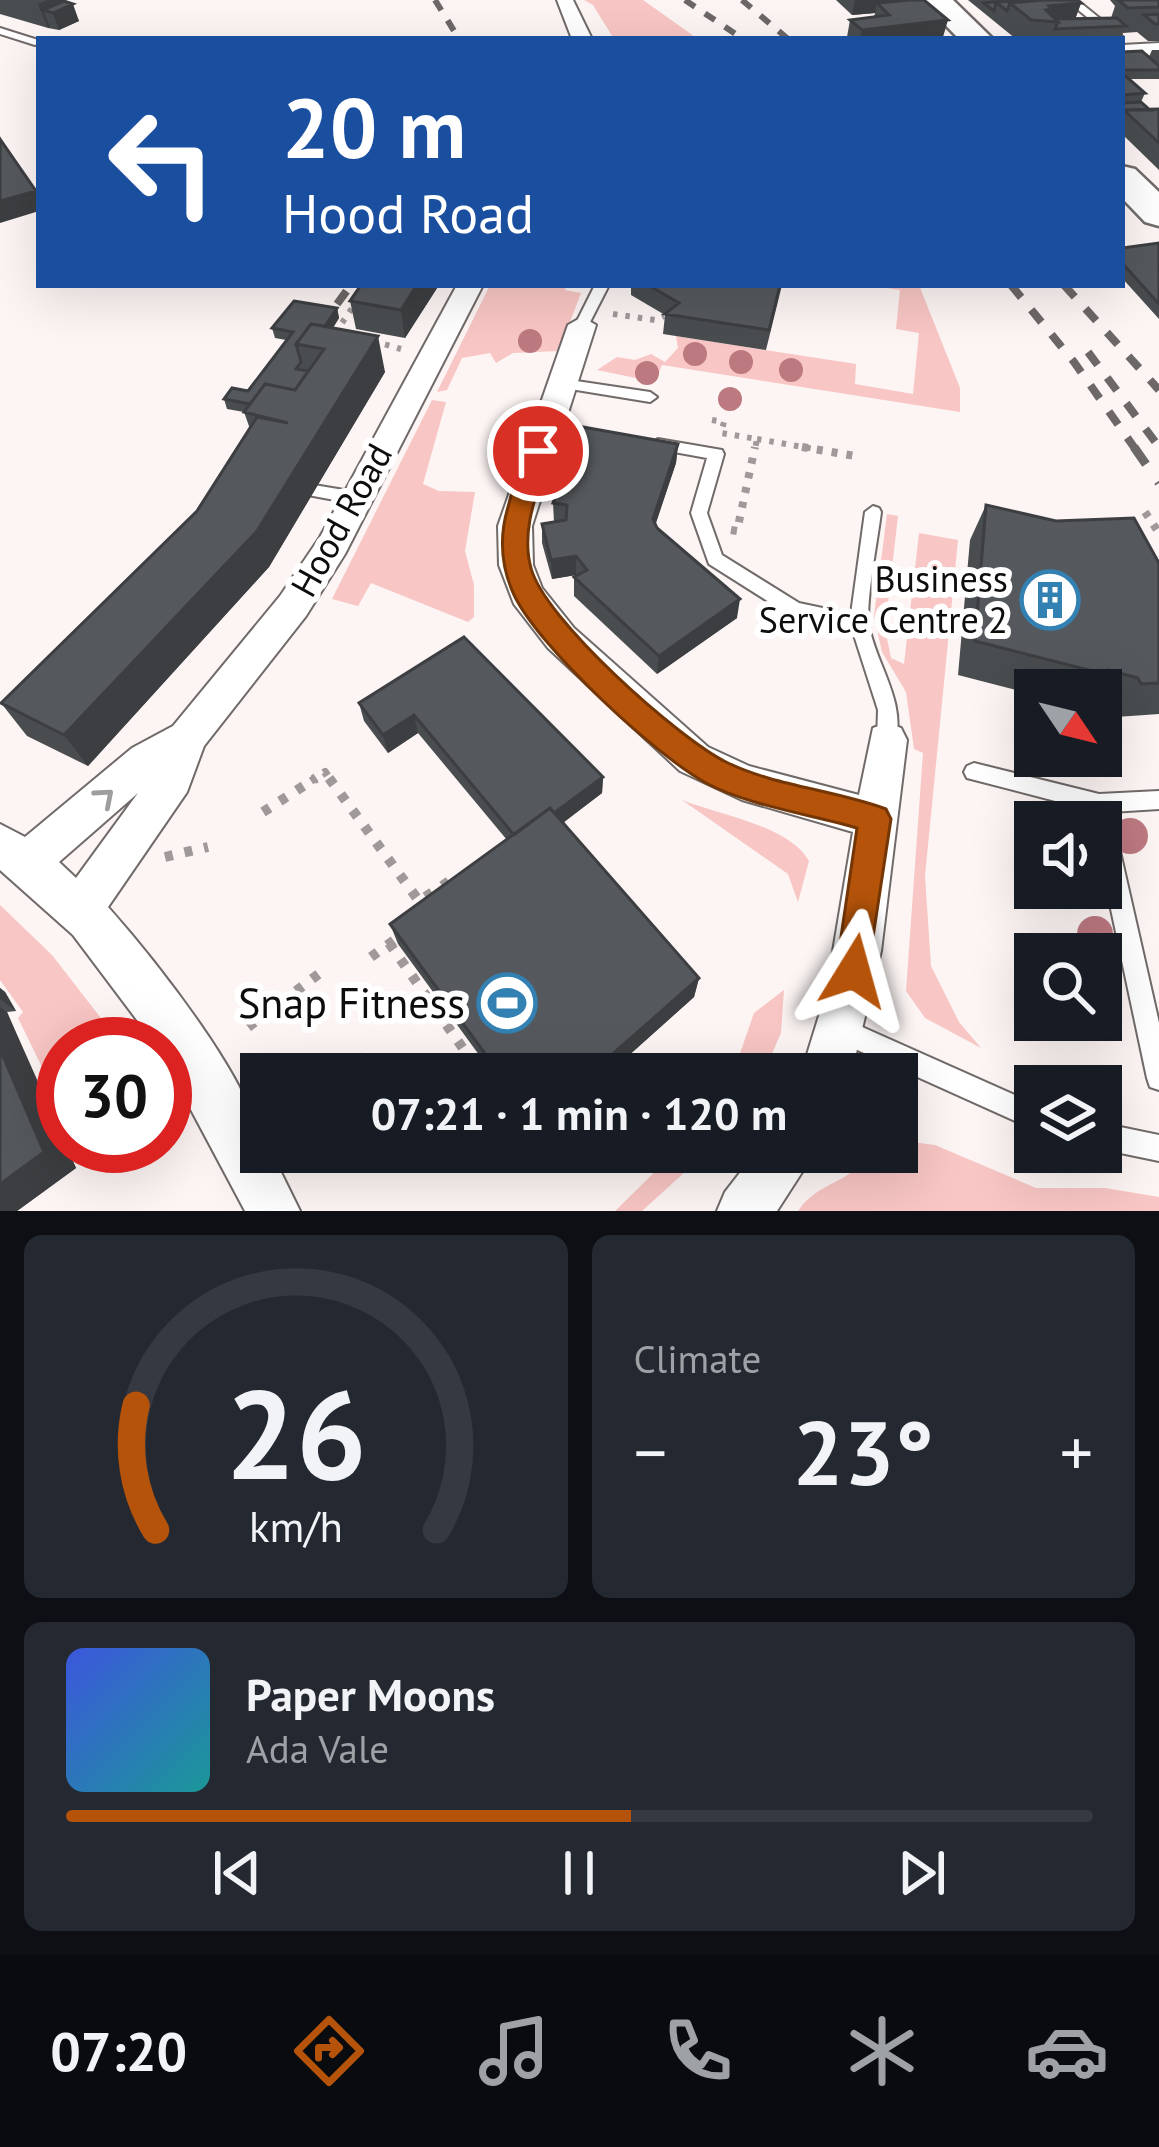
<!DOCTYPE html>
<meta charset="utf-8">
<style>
:root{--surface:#171b24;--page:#242831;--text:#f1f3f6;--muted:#9ea1a6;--line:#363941;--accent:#b45309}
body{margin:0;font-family:"PT Sans",sans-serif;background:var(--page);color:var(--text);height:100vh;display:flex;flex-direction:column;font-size:45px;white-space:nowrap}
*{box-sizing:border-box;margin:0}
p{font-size:39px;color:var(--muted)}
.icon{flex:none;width:66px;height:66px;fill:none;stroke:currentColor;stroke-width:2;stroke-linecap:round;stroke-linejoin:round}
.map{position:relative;height:1211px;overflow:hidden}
.details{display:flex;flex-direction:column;gap:24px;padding:24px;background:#0d0f14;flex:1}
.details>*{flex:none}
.guide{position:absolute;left:36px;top:36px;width:1089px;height:252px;border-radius:0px;box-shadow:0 12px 48px #0002;background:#1a4fa0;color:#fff;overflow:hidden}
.needle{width:78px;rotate:125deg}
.buttons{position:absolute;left:1014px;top:669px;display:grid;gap:24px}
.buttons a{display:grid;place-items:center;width:108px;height:108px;border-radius:0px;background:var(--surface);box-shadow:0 12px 48px #0002;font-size:60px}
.speed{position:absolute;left:36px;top:1017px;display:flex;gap:24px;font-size:60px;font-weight:700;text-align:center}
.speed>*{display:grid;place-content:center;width:156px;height:156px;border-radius:50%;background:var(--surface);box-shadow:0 12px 48px #0002;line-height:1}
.speed .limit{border:18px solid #d22;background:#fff;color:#111}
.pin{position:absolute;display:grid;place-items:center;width:102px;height:102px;color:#fff;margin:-51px;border:6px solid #fff;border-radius:50%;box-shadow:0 3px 12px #0007}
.me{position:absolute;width:132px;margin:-66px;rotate:8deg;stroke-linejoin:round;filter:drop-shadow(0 0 9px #0008)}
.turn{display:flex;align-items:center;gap:42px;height:252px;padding:0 48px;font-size:54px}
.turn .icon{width:156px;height:156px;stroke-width:2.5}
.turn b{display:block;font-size:84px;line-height:102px}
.big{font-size:90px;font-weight:600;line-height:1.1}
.details .widget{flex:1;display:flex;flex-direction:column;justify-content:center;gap:18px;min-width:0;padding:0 42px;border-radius:18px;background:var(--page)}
.details .dial{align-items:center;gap:0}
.dial svg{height:312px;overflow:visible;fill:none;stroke:var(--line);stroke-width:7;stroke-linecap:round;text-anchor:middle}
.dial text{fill:var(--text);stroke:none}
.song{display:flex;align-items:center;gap:36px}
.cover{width:144px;height:144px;border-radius:18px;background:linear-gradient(135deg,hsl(230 70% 55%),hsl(180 70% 35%))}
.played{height:12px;border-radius:6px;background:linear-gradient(90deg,var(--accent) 55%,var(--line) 55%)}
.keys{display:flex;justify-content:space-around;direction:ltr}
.heat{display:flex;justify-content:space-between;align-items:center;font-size:66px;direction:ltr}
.details .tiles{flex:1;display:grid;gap:24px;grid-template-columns:1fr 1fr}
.widget:last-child{grid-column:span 2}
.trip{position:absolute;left:240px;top:1053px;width:678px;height:120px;border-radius:0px;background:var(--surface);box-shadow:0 12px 48px #0002;font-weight:600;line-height:120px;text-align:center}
.menu{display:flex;height:192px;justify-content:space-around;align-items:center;background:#090b0e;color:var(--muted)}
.menu .icon{width:84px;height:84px}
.menu .selected{color:var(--accent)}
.menu b{font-size:54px;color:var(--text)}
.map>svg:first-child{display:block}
.green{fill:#f8c6c4}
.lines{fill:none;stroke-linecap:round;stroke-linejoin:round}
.lane-casing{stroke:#706a69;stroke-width:4}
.street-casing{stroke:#706a69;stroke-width:4}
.primary-casing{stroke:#706a69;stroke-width:5}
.path-far2{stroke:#9f9a99;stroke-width:6;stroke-dasharray:4.5 8;stroke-linecap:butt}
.path-far1{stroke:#9f9a99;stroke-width:8;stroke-dasharray:6 9;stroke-linecap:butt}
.path{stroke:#9f9a99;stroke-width:10;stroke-dasharray:8 12;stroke-linecap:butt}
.lane{fill:#fff;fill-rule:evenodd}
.street{fill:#fff;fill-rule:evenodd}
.primary{fill:#fff;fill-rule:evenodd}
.rail-far2{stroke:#6c6867;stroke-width:6;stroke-dasharray:12 12;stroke-linecap:butt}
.rail-far1{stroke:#6c6867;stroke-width:8;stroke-dasharray:16 16;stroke-linecap:butt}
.rail{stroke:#6c6867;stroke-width:9;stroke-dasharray:21 21;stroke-linecap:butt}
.tree{fill:#bd7980}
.wall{fill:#494d50}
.shaded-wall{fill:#3c3e41}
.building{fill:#55595d;stroke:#3c3e41;stroke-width:3}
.oneway{stroke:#9f9e9e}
.route{fill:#b45309;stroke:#753606;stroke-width:3}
.labels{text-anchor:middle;stroke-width:12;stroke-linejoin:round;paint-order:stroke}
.street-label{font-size:36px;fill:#0f0d0c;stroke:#fff}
.poi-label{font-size:36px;fill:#0f0d0c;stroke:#fff;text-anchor:end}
.near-poi-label{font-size:42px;fill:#0f0d0c;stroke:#fff;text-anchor:end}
</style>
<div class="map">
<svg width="1159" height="1211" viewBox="0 0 1159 1211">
<rect width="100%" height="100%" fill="#fcf5f4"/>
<path class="green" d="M 584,0 L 643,0 L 698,39 L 614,39 L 593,5 Z
M 490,285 L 567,285 L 565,290 L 581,293 L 559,351 L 513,353 L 496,363 L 490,353 L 462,358 L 447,390 L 437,392 Z
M 867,285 L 919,285 L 960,388 L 960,412 L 662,365 L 655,382 L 597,370 L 617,357 L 635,360 L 651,354 L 665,362 L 678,348 L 676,336 L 856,364 L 855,384 L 913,394 L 919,333 L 896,329 L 900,290 Z
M 432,400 L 446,402 L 423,484 L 439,491 L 475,492 L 465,551 L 474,585 L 474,617 L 468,622 L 371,583 L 358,606 L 332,599 Z
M 887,514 L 898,516 L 885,629 L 891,658 L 904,664 L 919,533 L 958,540 L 925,876 L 931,966 L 959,1022 L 981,1048 L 925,1018 L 906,991 L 923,753 L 914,749 L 906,692 L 882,652 L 874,616 Z
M 682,800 C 722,816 788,825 809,861 L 798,902 L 788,874 Z
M 0,905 L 52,955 L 121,1044 L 63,1044 L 63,1110 L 18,1018 L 23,1012 L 0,980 Z
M 784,990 L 781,1033 L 763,1074 L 719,1074 L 738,1059 L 754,1013 Z
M 897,1140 L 935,1145 L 1036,1188 L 1105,1188 L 1159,1197 L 1159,1211 L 798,1211 C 819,1180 849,1186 870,1152 L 897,1152 Z
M 675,1152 L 707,1152 L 642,1211 L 615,1211 Z"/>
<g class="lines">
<defs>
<path id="lane" d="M 1066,0 L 1077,0 L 1123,37 L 1123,41 L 1114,39 Z
M 0,28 L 38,40 L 39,43 L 35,45 L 0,34 Z
M 595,285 L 609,285 L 587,328 L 577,328 L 575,325 Z
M 563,379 L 650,392 L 657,397 L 650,402 L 558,387 L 558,381 Z
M 658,439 L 722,450 L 724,454 L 707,513 L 722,555 L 799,603 L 851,614 L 865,512 L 873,506 L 879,508 L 881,512 C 878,538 865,604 869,626 C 877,667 908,704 894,746 L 887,749 L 880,746 L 877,740 L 878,710 L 852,629 L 788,614 L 709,564 L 691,513 L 707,458 L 652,448 L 650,444 Z
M 314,485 L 356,492 L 364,498 L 356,504 L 308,495 L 306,491 L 308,487 Z
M 974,763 L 1099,794 L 1159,791 L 1159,809 L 1111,812 L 1159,1023 L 1159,1090 L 1150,1087 L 1147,1078 L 1101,862 L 1101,822 L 1093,822 L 1090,810 L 967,778 L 964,772 L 967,766 Z
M 842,1018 L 1035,1104 L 1035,1130 L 833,1039 L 830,1030 L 833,1021 Z
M 1101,1123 L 1159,1135 L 1159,1161 L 1101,1149 Z"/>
<path id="street" d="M 557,0 L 573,0 L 592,39 L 572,39 Z
M 1159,43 L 1159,55 L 1122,57 L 1122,45 Z
M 457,285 L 483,285 L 345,554 L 306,616 L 204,746 L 187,792 L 108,907 C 150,954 261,1091 261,1152 L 271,1152 L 300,1211 L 245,1211 L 165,1061 L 165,1044 L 155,1044 L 73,935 L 0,870 L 0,824 L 25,837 L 132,748 L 173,726 L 280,596 L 320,537 ZM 138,793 L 76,878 L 59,862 Z
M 582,317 L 596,325 L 532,526 L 533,565 L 542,588 L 574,628 L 708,747 L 749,766 L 859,795 L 873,728 L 887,723 L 901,728 L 907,740 L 881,951 L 851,1074 L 801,1074 L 826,993 L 853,832 L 742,800 L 680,771 L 548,648 L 514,604 L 499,565 L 498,526 L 568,325 Z
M 756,1152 L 815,1152 L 777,1211 L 717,1211 L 725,1192 Z"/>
<path id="primary" d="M 921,0 L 953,0 L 993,39 L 959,39 Z
M 1122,166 L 1135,169 L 1159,192 L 1159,226 L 1145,222 L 1122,198 Z"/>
</defs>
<use href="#lane" class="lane-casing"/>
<use href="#street" class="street-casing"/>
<use href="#primary" class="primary-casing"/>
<path class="path-far2" d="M 613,314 L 655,320 L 664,316
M 335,333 L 368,285
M 373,341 L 401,349
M 712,420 L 724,422 L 721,433 L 757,439 L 755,450
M 757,439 L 820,450"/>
<path class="path-far1" d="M 802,447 L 861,457
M 1145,512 L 1159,533
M 731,530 L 737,531 L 755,447
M 311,781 L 325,772 L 331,781"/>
<path class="path" d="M 329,778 L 419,901 L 454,878
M 263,812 L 316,778
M 165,857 L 208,847
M 389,943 L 481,1074
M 371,957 L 404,933
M 248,1027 L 320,973
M 343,1074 L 368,1054"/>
<use href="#lane" class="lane"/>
<use href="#street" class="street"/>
<use href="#primary" class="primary"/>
<path class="rail-far2" d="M 435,0 L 459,39
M 685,0 L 743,39
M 742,0 L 788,39"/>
<path class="rail-far1" d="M 1011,285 L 1074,362 L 1136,450
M 1064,285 L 1159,390
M 337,304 L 351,285
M 1088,352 L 1159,447"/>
<path class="rail" d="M 1134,447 L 1159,483"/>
</g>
<g class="tree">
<circle cx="530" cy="341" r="12"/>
<circle cx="695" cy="354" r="12"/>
<circle cx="741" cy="362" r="12"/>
<circle cx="791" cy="370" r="12"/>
<circle cx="647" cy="373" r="12"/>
<circle cx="730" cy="399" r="12"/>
<circle cx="1130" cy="836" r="18"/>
<circle cx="1095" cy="934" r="18"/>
</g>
<path class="wall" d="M 0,0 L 65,0 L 79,21 L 59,30 L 48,28 L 0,14 Z
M 836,0 L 924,0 L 943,37 L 849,39 L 847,37 L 850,20 L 874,17 L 875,13 L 852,15 Z
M 968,0 L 1077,0 L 1081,3 L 1075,19 L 1111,18 L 1115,6 L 1110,0 L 1159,0 L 1159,41 L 1148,41 L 1137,32 L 1123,33 L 1121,39 L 1016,39 Z
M 1152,50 L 1159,50 L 1159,79 L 1129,79 L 1145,93 L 1141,102 L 1150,110 L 1159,109 L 1159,170 L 1122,134 L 1122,52 L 1149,57 Z
M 1159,243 L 1159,319 L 1122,278 L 1122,248 Z
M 439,285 L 405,338 L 356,329 L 350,301 Z
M 631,285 L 782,285 L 766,350 L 663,334 L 665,315 L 631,295 Z
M 337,308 L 339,318 L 333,328 L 385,372 L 269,567 L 88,766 L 27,736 L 1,703 L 197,511 L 250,429 L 244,412 L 227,409 L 224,399 L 248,391 L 286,340 L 275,338 L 272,328 Z
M 678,444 L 676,463 L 655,525 L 737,618 L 657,674 L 574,596 L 574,577 L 576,575 L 552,579 L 542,543 L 542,524 L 554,522 L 553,503 Z
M 986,505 L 1159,563 L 1159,714 L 1116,717 L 1113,711 L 1101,707 L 1101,690 L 1035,690 L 1035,695 L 958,675 L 970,540 Z
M 464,637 L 603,777 L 602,793 L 563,823 L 699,978 L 694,997 L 608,1074 L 493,1074 L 398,944 L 390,924 L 507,840 L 418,733 L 388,753 L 364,721 L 359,703 Z
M 0,988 L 5,992 L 16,1011 L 7,1012 L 63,1146 L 66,1146 L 76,1168 L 17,1211 L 0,1211 Z"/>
<path class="shaded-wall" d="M 47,0 L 65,0 L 68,7 L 73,4 L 79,21 L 59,30 L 53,13 L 43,10 L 50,27 L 48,28 L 38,4 Z
M 855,0 L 918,0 L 877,3 L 875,13 L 852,15 Z
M 1081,3 L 1072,28 L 1015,7 Z
M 948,20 L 943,37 L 860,39 L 862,30 Z
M 36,191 L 39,198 L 39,211 L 0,223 L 0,201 Z
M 417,285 L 439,285 L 405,338 L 401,310 Z
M 337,308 L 339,318 L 320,348 L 311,347 Z
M 378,336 L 385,372 L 269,567 L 88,766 L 64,735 Z
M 678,444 L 676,463 L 651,538 L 653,519 Z
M 576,556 L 576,575 L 552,579 L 551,560 Z
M 740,599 L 737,618 L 657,674 L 659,656 Z
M 414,715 L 418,733 L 388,753 L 383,735 Z
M 603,777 L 602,793 L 520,855 L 518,839 Z
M 699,978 L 694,997 L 608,1074 L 590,1074 Z
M 0,988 L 5,992 L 16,1011 L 0,999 Z
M 0,1007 L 7,1012 L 63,1138 L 63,1146 L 66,1146 L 76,1168 L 17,1211 L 0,1211 Z"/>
<path class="building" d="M 910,0 L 924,0 L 948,20 L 862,30 L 850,20 L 889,15 L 877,3 Z
M 1011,0 L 1036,0 L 996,2 L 994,11 L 984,3 Z
M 1043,0 L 1077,0 L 1081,3 L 1049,6 L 1052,9 L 1046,10 L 1058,22 L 1031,20 L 1010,3 Z
M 1043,0 L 1010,3 L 1007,11 L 996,2 Z
M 1118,0 L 1159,0 L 1159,7 L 1128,8 Z
M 64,1 L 73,4 L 53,13 L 43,10 Z
M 1159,14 L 1159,24 L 1155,24 L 1144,15 Z
M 1117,18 L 1126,26 L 1055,29 L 1058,22 L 1055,19 Z
M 1142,51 L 1159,66 L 1159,70 L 1122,70 L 1122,52 Z
M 1122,73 L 1145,93 L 1122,95 Z
M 1141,102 L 1150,110 L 1124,110 L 1122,115 L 1122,103 Z
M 1159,109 L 1159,143 L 1124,110 Z
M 0,139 L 36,191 L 0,201 Z
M 1159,243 L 1159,304 L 1122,263 L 1122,248 Z
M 361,285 L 417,285 L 401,310 L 350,301 Z
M 648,285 L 780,285 L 769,330 L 665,314 L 679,303 Z
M 294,301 L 337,308 L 325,326 L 311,324 L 296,344 L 301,362 L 296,369 L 308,371 L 295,390 L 265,384 L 250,404 L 224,399 L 232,388 L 248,391 L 293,332 L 272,328 Z
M 311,324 L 378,336 L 257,531 L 64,735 L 1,703 L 197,511 L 257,417 L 288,423 L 244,412 L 265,384 L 295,390 L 324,349 L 296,344 Z
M 583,427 L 678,444 L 653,519 L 657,528 L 740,599 L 659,656 L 574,577 L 587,570 L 576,556 L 551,560 L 542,524 L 566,520 L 567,505 L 553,503 Z
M 986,505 L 1056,521 L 1134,518 L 1159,563 L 1159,683 L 1141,684 L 1138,678 L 1109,670 L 1108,675 L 975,641 Z
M 464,637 L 603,777 L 554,813 L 550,808 L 514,835 L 414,715 L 383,735 L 359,703 Z
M 550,808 L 699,978 L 590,1074 L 500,1074 L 390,924 Z
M 0,1049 L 44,1152 L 0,1184 Z"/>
<defs><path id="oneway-chevron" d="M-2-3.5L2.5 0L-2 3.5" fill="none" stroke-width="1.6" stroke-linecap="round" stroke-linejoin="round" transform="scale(3)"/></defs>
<use class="oneway" href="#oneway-chevron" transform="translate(105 797) rotate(-41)"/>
<path class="route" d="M 538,443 L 550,451 C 539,488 520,529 531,568 C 544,619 678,738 726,762 C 774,786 835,790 886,809 L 891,819 L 866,983 L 854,988 L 841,983 L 836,971 L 857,828 C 812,815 747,805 706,783 C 654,754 542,650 515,597 C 501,568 499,537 508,507 C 514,488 519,449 538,443 Z"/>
<defs>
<symbol id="building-ring" viewBox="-11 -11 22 22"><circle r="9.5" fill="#fff" stroke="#3381b3" stroke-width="1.5"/><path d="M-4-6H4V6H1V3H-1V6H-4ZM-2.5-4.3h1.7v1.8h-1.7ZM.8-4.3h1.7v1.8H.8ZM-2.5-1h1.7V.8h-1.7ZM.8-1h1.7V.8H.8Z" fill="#3381b3"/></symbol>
<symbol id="stadium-ring" viewBox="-11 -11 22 22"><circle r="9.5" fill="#fff" stroke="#3381b3" stroke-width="1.5"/><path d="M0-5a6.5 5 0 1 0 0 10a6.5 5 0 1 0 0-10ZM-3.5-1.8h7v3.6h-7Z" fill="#3381b3"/></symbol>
</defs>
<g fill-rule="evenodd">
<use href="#building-ring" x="1017" y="567" width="66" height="66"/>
<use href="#stadium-ring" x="474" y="970" width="66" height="66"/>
</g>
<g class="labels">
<g class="street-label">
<text transform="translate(341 520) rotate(-61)" y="13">Hood Road</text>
</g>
<g class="poi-label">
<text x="1008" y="592">Business<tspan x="1008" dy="41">Service Centre 2</tspan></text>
</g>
<g class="near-poi-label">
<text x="465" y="1018">Snap Fitness</text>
</g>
</g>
</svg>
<div class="buttons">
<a><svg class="needle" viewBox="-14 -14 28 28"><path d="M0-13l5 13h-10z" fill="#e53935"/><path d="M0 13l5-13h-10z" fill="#9ea1a6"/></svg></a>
<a><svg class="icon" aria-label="sound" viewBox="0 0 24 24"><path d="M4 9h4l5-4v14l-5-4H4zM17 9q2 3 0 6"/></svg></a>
<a><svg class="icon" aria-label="search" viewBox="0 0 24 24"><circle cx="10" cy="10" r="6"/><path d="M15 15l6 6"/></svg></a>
<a><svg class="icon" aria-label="layers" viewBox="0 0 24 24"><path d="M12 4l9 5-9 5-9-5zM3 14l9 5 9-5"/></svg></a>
</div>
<div class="speed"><div class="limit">30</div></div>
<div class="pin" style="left:538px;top:451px;background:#d93025"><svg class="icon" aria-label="arrive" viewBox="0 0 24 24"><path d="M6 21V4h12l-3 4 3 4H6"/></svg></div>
<svg class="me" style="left:854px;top:971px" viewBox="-20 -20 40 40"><path d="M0-17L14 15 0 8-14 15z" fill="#b45309" stroke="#fff" stroke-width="4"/></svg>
<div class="trip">07:21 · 1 min · 120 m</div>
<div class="guide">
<div class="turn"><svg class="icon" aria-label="left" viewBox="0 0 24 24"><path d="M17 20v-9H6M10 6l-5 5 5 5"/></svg><div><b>20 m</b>Hood Road</div></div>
</div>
</div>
<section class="details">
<div class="tiles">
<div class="widget dial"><svg viewBox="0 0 100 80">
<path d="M14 69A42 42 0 1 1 86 69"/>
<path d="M14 69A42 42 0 0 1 9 37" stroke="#b45309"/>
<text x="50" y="56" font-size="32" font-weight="700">26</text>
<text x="50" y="72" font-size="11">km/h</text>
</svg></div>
<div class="widget"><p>Climate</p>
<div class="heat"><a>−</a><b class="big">23°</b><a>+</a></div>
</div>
<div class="widget">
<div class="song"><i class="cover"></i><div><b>Paper Moons</b><p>Ada Vale</p></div></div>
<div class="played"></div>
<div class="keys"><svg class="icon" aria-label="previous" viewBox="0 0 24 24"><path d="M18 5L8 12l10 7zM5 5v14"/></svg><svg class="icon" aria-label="pause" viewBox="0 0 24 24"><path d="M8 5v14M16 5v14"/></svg><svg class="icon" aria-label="next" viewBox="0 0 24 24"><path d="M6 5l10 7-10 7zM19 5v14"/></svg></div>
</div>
</div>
</section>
<nav class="menu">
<b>07:20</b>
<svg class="icon selected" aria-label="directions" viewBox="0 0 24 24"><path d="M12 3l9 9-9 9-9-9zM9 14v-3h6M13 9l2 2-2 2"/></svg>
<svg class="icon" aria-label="music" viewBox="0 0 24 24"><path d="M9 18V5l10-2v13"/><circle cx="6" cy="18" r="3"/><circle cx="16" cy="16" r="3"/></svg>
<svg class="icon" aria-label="phone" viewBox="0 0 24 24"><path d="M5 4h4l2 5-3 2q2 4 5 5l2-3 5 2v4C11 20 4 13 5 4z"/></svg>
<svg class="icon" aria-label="climate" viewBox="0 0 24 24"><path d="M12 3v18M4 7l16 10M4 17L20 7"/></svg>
<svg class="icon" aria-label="car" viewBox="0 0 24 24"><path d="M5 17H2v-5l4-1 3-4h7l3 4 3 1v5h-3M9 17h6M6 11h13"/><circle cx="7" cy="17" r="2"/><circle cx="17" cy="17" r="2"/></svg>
</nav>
